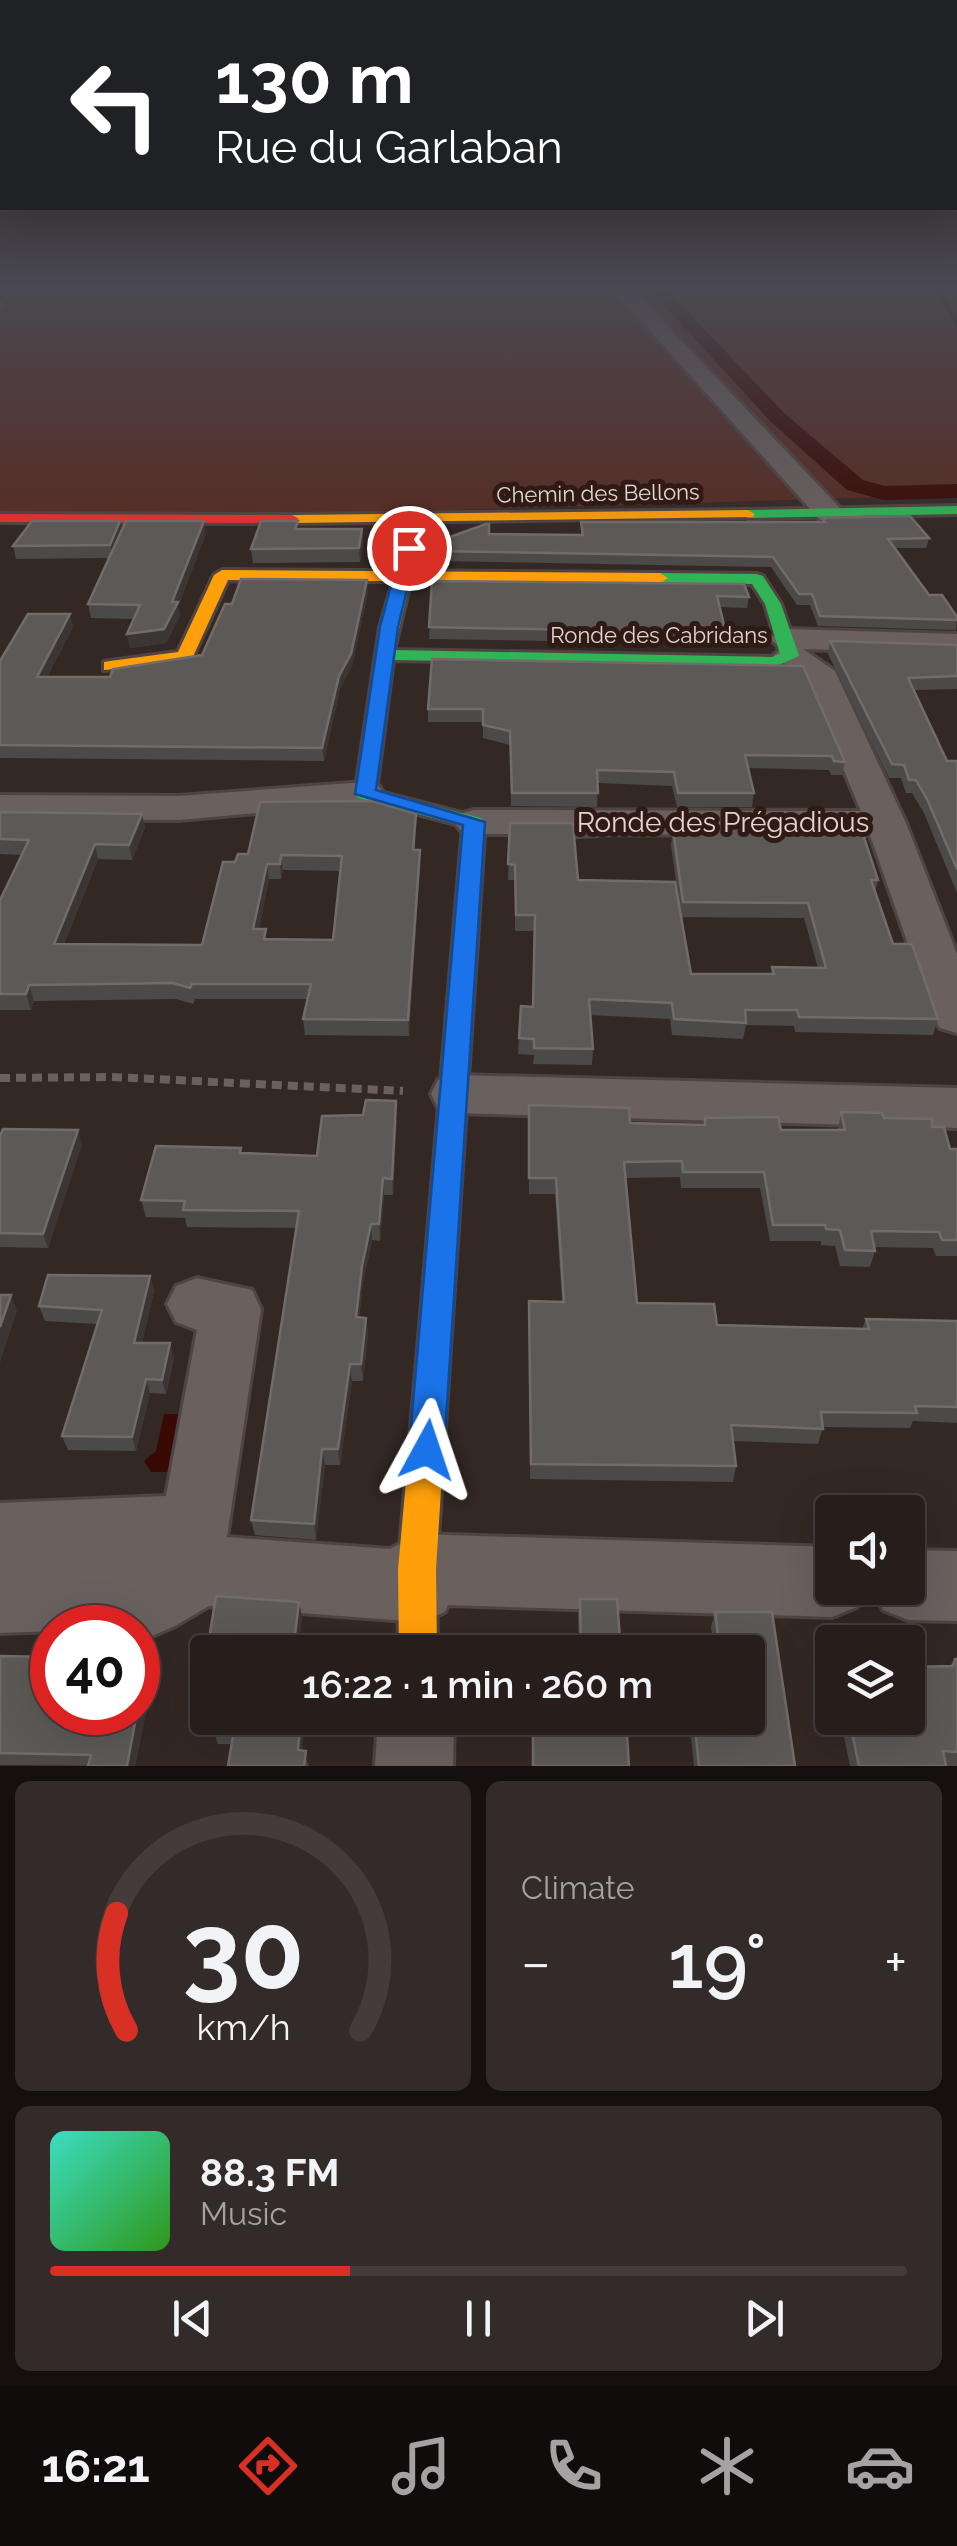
<!DOCTYPE html>
<meta charset="utf-8">
<style>
:root{--surface:#271e1c;--page:#332b29;--text:#f1f3f6;--muted:#a4a2a3;--line:#433c3b;--accent:#d93025}
body{margin:0;font-family:Raleway,sans-serif;background:var(--page);color:var(--text);height:100vh;display:flex;flex-direction:column;font-size:38px;white-space:nowrap}
*{box-sizing:border-box;margin:0}
p{font-size:32px;color:var(--muted)}
.icon{flex:none;width:55px;height:55px;fill:none;stroke:currentColor;stroke-width:2;stroke-linecap:round;stroke-linejoin:round}
.map{position:relative;height:1766px;overflow:hidden}
.side{display:flex;flex-direction:column;gap:15px;padding:15px;background:#15100f;flex:1}
.side>*{flex:none}
.hud{position:absolute;left:0px;top:0px;width:958px;height:210px;box-shadow:0 10px 40px #0002,0 0 0 2px var(--line);background:#202124;color:#fff;overflow:hidden}
.fabs{position:absolute;left:815px;top:1495px;display:grid;gap:20px}
.fabs a{display:grid;place-items:center;width:110px;height:110px;border-radius:10px;background:var(--surface);box-shadow:0 10px 40px #0002,0 0 0 2px var(--line);font-size:50px}
.speed{position:absolute;left:30px;top:1605px;display:flex;gap:20px;font-size:50px;font-weight:700;text-align:center}
.speed>*{display:grid;place-content:center;width:130px;height:130px;border-radius:50%;background:var(--surface);box-shadow:0 10px 40px #0002,0 0 0 2px var(--line);line-height:1}
.speed .limit{border:15px solid #d22;background:#fff;color:#111}
.pin{position:absolute;display:grid;place-items:center;width:85px;height:85px;color:#fff;margin:-42px;border:5px solid #fff;border-radius:50%;box-shadow:0 2px 10px #0007}
.me{position:absolute;width:110px;margin:-55px;rotate:5deg;stroke-linejoin:round;filter:drop-shadow(0 0 8px #0008)}
.turn{display:flex;align-items:center;gap:35px;height:210px;padding:0 50px;font-size:45px}
.turn .icon{width:130px;height:130px;stroke-width:2.5}
.turn b{display:block;font-size:70px;line-height:85px}
.big{font-size:75px;font-weight:600;line-height:1.1}
.side .widget{flex:1;display:flex;flex-direction:column;justify-content:center;gap:15px;min-width:0;padding:0 35px;border-radius:15px;background:var(--page)}
.side .dial{align-items:center;gap:0}
.dial svg{height:260px;overflow:visible;fill:none;stroke:var(--line);stroke-width:7;stroke-linecap:round;text-anchor:middle}
.dial text{fill:var(--text);stroke:none}
.song{display:flex;align-items:center;gap:30px}
.cover{width:120px;height:120px;border-radius:15px;background:linear-gradient(135deg,hsl(170 70% 55%),hsl(110 70% 35%))}
.played{height:10px;border-radius:5px;background:linear-gradient(90deg,var(--accent) 35%,var(--line) 35%)}
.keys{display:flex;justify-content:space-around;direction:ltr}
.heat{display:flex;justify-content:space-between;align-items:center;font-size:55px;direction:ltr}
.side .tiles{flex:1;display:grid;gap:15px;grid-template-columns:1fr 1fr}
.widget:last-child{grid-column:span 2}
.trip{position:absolute;left:190px;top:1635px;width:575px;height:100px;border-radius:10px;background:var(--surface);box-shadow:0 10px 40px #0002,0 0 0 2px var(--line);font-weight:600;line-height:100px;text-align:center}
.tabs{display:flex;height:160px;justify-content:space-around;align-items:center;background:#100c0b;color:var(--muted)}
.tabs .icon{width:70px;height:70px}
.tabs .current{color:var(--accent)}
.tabs b{font-size:45px;color:var(--text)}
.map>svg:first-child{display:block}
.green{fill:#572b22}
.water{fill:#390904}
.lines{fill:none;stroke-linecap:round;stroke-linejoin:round}
.stream{stroke:#390904;stroke-width:5}
.canal{fill:#390904;fill-rule:evenodd}
.street-casing{stroke:#4f4441;stroke-width:6}
.fast-casing{stroke:#4f4441;stroke-width:6}
.slow-casing{stroke:#4f4441;stroke-width:6}
.jam-casing{stroke:#4f4441;stroke-width:6}
.path{stroke:#6a605d;stroke-width:8;stroke-dasharray:10 6;stroke-linecap:butt}
.street{fill:#6a615f;fill-rule:evenodd}
.fast{fill:#30b455;fill-rule:evenodd}
.slow{fill:#ff9f0a;fill-rule:evenodd}
.jam{fill:#e5322d;fill-rule:evenodd}
.rail{stroke:#675e5b;stroke-width:4;stroke-dasharray:6 6;stroke-linecap:butt}
.wall{fill:#4b4a48;fill-rule:evenodd}
.shaded-wall{fill:#3b3634}
.building{fill:#5c5957;stroke:#716c6a;stroke-width:2.5;fill-rule:evenodd}
.route{fill:#1a73e8;stroke:#114b97;stroke-width:2.5}
.labels{text-anchor:middle;stroke-width:10;stroke-linejoin:round;paint-order:stroke}
.far-street-label{font-size:22px;fill:#e3d4d0;stroke:#301a15}
.street-label{font-size:28px;fill:#e3d4d0;stroke:#301a15}
</style>
<div class="map">
<svg width="957" height="1766" viewBox="0 0 957 1766">
<rect width="100%" height="100%" fill="#342825"/>
<path class="green" d="M 0,290 L 957,290 L 957,495 L 321,514 L 0,513 Z"/>
<path class="water" d="M 164,1414 L 194,1414 L 182,1472 L 151,1472 L 144,1461 L 156,1451 Z"/>
<g class="lines">
<path class="stream" d="M 938,290 L 957,322"/>
<path class="canal" d="M 650,290 L 667,290 L 785,414 L 863,480 L 885,486 L 957,484 L 957,498 L 884,500 L 847,490 L 771,422 Z"/>
<defs>
<path id="street" d="M 614,290 L 633,290 L 840,508 L 844,514 L 840,520 L 820,520 Z
M 785,629 L 957,634 L 957,654 L 803,649 L 835,671 L 906,823 L 957,954 L 957,1033 L 940,1028 L 933,1016 L 870,835 L 474,834 L 460,830 L 454,822 L 460,814 L 474,810 L 861,811 L 804,677 L 773,656 L 782,648 L 769,639 Z
M 365,782 L 379,786 L 384,794 L 379,802 L 179,820 L 0,819 L 0,795 L 179,796 Z
M 456,1075 L 957,1088 L 957,1128 L 456,1113 L 438,1108 L 431,1094 L 438,1080 Z
M 197,1278 L 252,1290 L 261,1309 L 227,1537 L 390,1549 L 417,1534 L 832,1547 L 832,1588 L 865,1588 L 857,1607 L 832,1617 L 448,1605 L 445,1612 L 420,1622 L 209,1606 L 175,1626 L 150,1637 L 138,1636 L 138,1628 L 0,1633 L 0,1503 L 166,1496 L 197,1330 L 176,1322 L 167,1304 L 176,1286 Z
M 908,1550 L 957,1551 L 957,1621 L 908,1620 L 883,1610 L 874,1588 L 908,1588 Z
M 378,1718 L 454,1718 L 453,1766 L 375,1766 Z"/>
<path id="fast" d="M 957,506 L 957,514 L 748,518 L 741,514 L 748,510 Z
M 418,516 L 425,520 L 394,650 L 772,657 L 780,654 L 765,604 L 752,584 L 660,583 L 652,578 L 660,573 L 757,574 L 763,576 L 781,604 L 799,656 L 774,667 L 393,660 L 376,791 L 481,818 L 485,822 L 450,1349 L 445,1359 L 434,1364 L 423,1359 L 418,1349 L 463,826 L 358,798 L 355,794 L 380,627 L 411,520 Z"/>
<path id="slow" d="M 748,510 L 755,514 L 753,517 L 292,523 L 285,519 L 292,515 Z
M 222,570 L 660,573 L 668,578 L 660,583 L 228,580 L 191,661 L 104,670 L 104,662 L 110,661 L 178,652 L 214,575 Z
M 434,1334 L 445,1339 L 450,1349 L 436,1569 L 437,1652 L 399,1652 L 398,1569 L 418,1349 L 423,1339 Z"/>
<path id="jam" d="M 0,514 L 292,515 L 299,519 L 292,523 L 0,522 Z"/>
</defs>
<use href="#street" class="street-casing"/>
<use href="#fast" class="fast-casing"/>
<use href="#slow" class="slow-casing"/>
<use href="#jam" class="jam-casing"/>
<path class="path" d="M 0,1078 L 111,1077 L 403,1091"/>
<use href="#street" class="street"/>
<use href="#fast" class="fast"/>
<use href="#slow" class="slow"/>
<use href="#jam" class="jam"/>
<path class="rail" d="M 0,307 L 9,290"/>
</g>
<path class="wall" d="M 823,518 L 929,538 L 926,548 L 895,548 L 929,595 L 957,617 L 956,630 L 818,626 L 810,605 L 797,605 L 771,567 L 435,561 L 435,551 L 489,534 L 581,535 L 581,522 L 823,522 Z
M 122,529 L 206,534 L 178,606 L 180,616 L 166,643 L 130,648 L 127,634 L 134,619 L 91,618 L 88,604 L 109,558 L 16,559 L 13,546 Z
M 299,529 L 362,529 L 363,543 L 360,562 L 253,563 L 251,549 Z
M 432,581 L 749,597 L 747,608 L 720,607 L 726,633 L 724,644 L 429,639 Z
M 368,592 L 352,666 L 340,689 L 324,761 L 0,758 L 0,661 L 73,627 L 47,677 L 110,677 L 202,655 Z
M 830,641 L 957,645 L 957,689 L 914,690 L 947,761 L 957,761 L 957,893 L 924,813 L 912,793 L 906,793 L 901,778 L 889,778 L 828,654 Z
M 803,666 L 845,762 L 842,775 L 831,775 L 829,770 L 748,768 L 754,793 L 752,807 L 677,807 L 672,786 L 598,783 L 597,807 L 511,806 L 510,745 L 483,738 L 483,722 L 428,722 L 428,709 Z
M 0,812 L 142,814 L 145,828 L 132,860 L 98,859 L 64,944 L 202,945 L 235,862 L 248,854 L 416,814 L 415,850 L 420,865 L 409,1036 L 305,1035 L 303,1019 L 308,999 L 195,999 L 193,1004 L 176,999 L 34,1001 L 31,1010 L 0,1010 L 0,900 L 22,855 L 0,854 ZM 283,870 L 340,871 L 333,940 L 267,939 L 259,929 L 269,879 L 281,879 Z
M 510,823 L 600,823 L 599,838 L 574,839 L 578,880 L 691,974 L 771,974 L 772,967 L 818,968 L 804,918 L 681,917 L 671,845 L 673,830 L 684,830 L 685,823 L 878,880 L 875,893 L 893,944 L 938,1019 L 933,1035 L 795,1032 L 794,1026 L 746,1025 L 743,1039 L 672,1035 L 670,1019 L 590,1015 L 593,1049 L 592,1065 L 533,1064 L 534,1055 L 518,1054 L 521,1006 L 533,1006 L 534,931 L 515,931 L 515,880 L 508,880 Z
M 529,1105 L 630,1123 L 703,1125 L 705,1118 L 781,1130 L 838,1130 L 841,1112 L 884,1118 L 932,1127 L 950,1149 L 957,1149 L 957,1256 L 936,1256 L 933,1248 L 874,1247 L 875,1251 L 870,1267 L 840,1266 L 835,1246 L 821,1245 L 821,1241 L 770,1241 L 760,1188 L 681,1188 L 680,1177 L 625,1178 L 637,1303 L 717,1325 L 862,1329 L 866,1319 L 957,1321 L 957,1423 L 913,1421 L 910,1428 L 823,1427 L 818,1444 L 733,1441 L 736,1466 L 733,1482 L 530,1479 L 529,1301 L 562,1301 L 555,1194 L 529,1194 Z
M 397,1117 L 393,1195 L 384,1195 L 380,1241 L 372,1240 L 363,1283 L 359,1317 L 366,1318 L 368,1334 L 363,1381 L 352,1381 L 340,1465 L 325,1465 L 316,1540 L 255,1535 L 251,1520 L 297,1228 L 187,1227 L 185,1218 L 146,1217 L 141,1200 L 242,1153 L 317,1156 Z
M 0,1136 L 82,1144 L 48,1248 L 0,1247 Z
M 150,1276 L 154,1291 L 142,1343 L 170,1343 L 174,1358 L 166,1394 L 150,1393 L 136,1451 L 68,1450 L 62,1436 L 97,1324 L 45,1321 L 39,1306 Z
M 216,1596 L 299,1602 L 302,1617 L 298,1652 L 208,1652 L 208,1708 L 205,1708 L 200,1694 Z
M 580,1599 L 621,1652 L 579,1652 L 578,1614 Z
M 715,1612 L 772,1612 L 795,1766 L 694,1766 L 689,1718 L 748,1718 L 748,1652 L 714,1652 L 711,1627 Z
M 832,1650 L 832,1674 L 829,1658 Z
M 0,1656 L 52,1712 L 150,1693 L 135,1766 L 0,1765 Z
M 955,1659 L 957,1659 L 957,1766 L 850,1766 L 840,1718 L 908,1718 Z
M 214,1718 L 302,1750 L 309,1766 L 228,1766 L 231,1744 L 218,1744 L 213,1730 Z"/>
<path class="shaded-wall" d="M 120,521 L 123,533 L 113,558 L 110,545 Z
M 204,521 L 206,534 L 178,606 L 180,616 L 166,643 L 130,648 L 127,634 L 172,602 Z
M 362,529 L 363,543 L 360,562 L 359,548 Z
M 367,580 L 368,592 L 352,666 L 340,689 L 324,761 L 322,748 L 339,676 Z
M 70,614 L 73,627 L 40,690 L 37,677 Z
M 142,814 L 145,828 L 132,860 L 129,845 Z
M 95,844 L 98,859 L 58,959 L 54,944 Z
M 420,850 L 420,865 L 409,1036 L 408,1020 Z
M 281,855 L 283,870 L 281,879 L 280,864 Z
M 267,864 L 269,879 L 256,944 L 253,929 Z
M 29,985 L 34,1001 L 31,1010 L 26,994 Z
M 396,1101 L 397,1117 L 393,1195 L 392,1179 Z
M 78,1130 L 82,1144 L 48,1248 L 43,1234 Z
M 383,1178 L 384,1195 L 380,1241 L 379,1224 Z
M 371,1224 L 372,1240 L 363,1283 L 357,1333 L 356,1317 L 362,1266 Z
M 150,1276 L 154,1291 L 139,1357 L 134,1343 Z
M 11,1295 L 17,1311 L 0,1363 L 0,1327 Z
M 366,1318 L 368,1334 L 363,1381 L 361,1364 Z
M 170,1343 L 174,1358 L 166,1394 L 162,1380 Z
M 350,1364 L 352,1381 L 340,1465 L 338,1449 Z
M 146,1379 L 150,1393 L 136,1451 L 132,1437 Z
M 322,1449 L 325,1465 L 316,1540 L 314,1524 Z
M 299,1602 L 302,1617 L 298,1652 L 293,1652 Z
M 144,1679 L 150,1693 L 135,1766 L 127,1766 Z
M 301,1718 L 305,1718 L 301,1763 L 298,1750 Z"/>
<path class="building" d="M 910,516 L 929,538 L 888,539 L 929,595 L 942,595 L 957,617 L 957,620 L 820,616 L 812,594 L 799,594 L 773,557 L 435,551 L 436,542 L 486,524 L 489,524 L 489,534 L 583,535 L 581,522 L 825,522 L 823,518 Z
M 32,521 L 120,521 L 110,545 L 13,546 Z
M 126,521 L 204,521 L 172,602 L 178,602 L 164,629 L 127,634 L 140,605 L 88,604 Z
M 261,521 L 298,521 L 295,529 L 362,529 L 359,548 L 251,549 Z
M 241,579 L 367,580 L 351,654 L 339,676 L 322,748 L 0,745 L 0,661 L 28,614 L 70,614 L 37,677 L 110,677 L 113,669 L 202,655 L 225,604 L 232,604 Z
M 432,581 L 744,584 L 749,597 L 717,596 L 726,633 L 429,627 Z
M 830,641 L 957,645 L 957,676 L 908,678 L 947,761 L 957,761 L 957,869 L 927,799 L 916,780 L 909,780 L 904,765 L 892,764 Z
M 432,659 L 803,666 L 845,762 L 834,761 L 832,756 L 745,755 L 754,793 L 678,793 L 674,772 L 597,770 L 598,793 L 512,793 L 510,731 L 483,725 L 483,709 L 428,709 Z
M 373,801 L 416,814 L 413,850 L 420,850 L 408,1020 L 303,1019 L 311,984 L 192,984 L 190,988 L 173,983 L 29,985 L 26,994 L 0,994 L 0,900 L 29,840 L 0,839 L 0,812 L 142,814 L 129,845 L 95,844 L 54,944 L 202,945 L 223,862 L 235,862 L 238,854 L 248,854 L 260,802 ZM 281,855 L 342,856 L 333,940 L 264,939 L 266,929 L 253,929 L 267,864 L 280,864 Z
M 510,823 L 600,823 L 573,824 L 578,880 L 675,882 L 691,974 L 774,974 L 772,967 L 826,968 L 808,903 L 683,902 L 673,830 L 686,830 L 685,823 L 861,828 L 878,880 L 871,880 L 893,944 L 912,944 L 938,1019 L 799,1017 L 797,1010 L 745,1010 L 746,1023 L 674,1019 L 672,1003 L 589,999 L 593,1049 L 534,1048 L 534,1039 L 519,1038 L 521,1006 L 533,1007 L 535,915 L 516,915 L 515,865 L 508,864 Z
M 366,1100 L 396,1101 L 392,1179 L 383,1178 L 379,1224 L 371,1224 L 362,1266 L 356,1317 L 366,1318 L 361,1364 L 350,1364 L 338,1449 L 322,1449 L 314,1524 L 251,1520 L 299,1211 L 183,1210 L 185,1201 L 141,1200 L 156,1146 L 241,1148 L 240,1153 L 317,1156 L 322,1116 L 363,1115 Z
M 529,1105 L 629,1108 L 630,1123 L 705,1125 L 705,1118 L 778,1117 L 781,1130 L 845,1130 L 841,1112 L 882,1113 L 884,1118 L 932,1119 L 932,1127 L 944,1127 L 950,1149 L 957,1149 L 957,1240 L 942,1240 L 939,1232 L 871,1231 L 875,1251 L 845,1250 L 840,1230 L 826,1229 L 825,1225 L 773,1225 L 764,1172 L 683,1172 L 682,1161 L 624,1162 L 637,1303 L 714,1304 L 717,1325 L 869,1329 L 866,1319 L 957,1321 L 957,1407 L 915,1406 L 917,1413 L 821,1412 L 823,1429 L 731,1425 L 736,1466 L 531,1464 L 529,1301 L 564,1302 L 556,1178 L 529,1178 Z
M 3,1129 L 78,1130 L 43,1234 L 0,1233 L 0,1136 Z
M 48,1275 L 150,1276 L 134,1343 L 170,1343 L 162,1380 L 146,1379 L 132,1437 L 62,1436 L 102,1310 L 39,1306 Z
M 0,1295 L 11,1295 L 0,1327 Z
M 216,1596 L 299,1602 L 293,1652 L 208,1652 L 208,1694 L 200,1694 Z
M 580,1599 L 617,1599 L 621,1652 L 581,1652 Z
M 715,1612 L 772,1612 L 795,1766 L 699,1766 L 694,1718 L 748,1718 L 748,1652 L 720,1652 Z
M 0,1656 L 52,1657 L 52,1712 L 137,1712 L 127,1766 L 88,1766 L 91,1755 L 0,1753 Z
M 955,1659 L 957,1659 L 957,1752 L 943,1751 L 946,1766 L 859,1766 L 849,1718 L 908,1718 L 908,1667 L 953,1666 Z
M 138,1679 L 144,1679 L 138,1712 Z
M 214,1718 L 301,1718 L 298,1750 L 306,1751 L 304,1766 L 228,1766 L 234,1730 L 213,1730 Z
M 533,1718 L 626,1718 L 629,1766 L 533,1766 Z"/>
<linearGradient id="sky" x2="0" y2="1"><stop stop-color="#1d1614"/><stop offset="0.54" stop-color="#4a4851"/><stop offset="1" stop-color="#4a4851" stop-opacity="0"/></linearGradient>
<rect width="957" height="537" fill="url(#sky)"/>
<path class="route" d="M 409,543 L 417,548 L 398,627 L 376,790 L 485,822 L 444,1450 L 439,1462 L 427,1467 L 414,1462 L 409,1450 L 463,825 L 355,794 L 380,627 L 401,548 Z"/>
<g class="labels">
<g class="far-street-label">
<text transform="translate(598 493) rotate(-1)" y="8">Chemin des Bellons</text>
<text x="659" y="643">Ronde des Cabridans</text>
</g>
<g class="street-label">
<text x="723" y="832">Ronde des Prégadious</text>
</g>
</g>
</svg>
<div class="fabs">
<a><svg class="icon" aria-label="sound" viewBox="0 0 24 24"><path d="M4 9h4l5-4v14l-5-4H4zM17 9q2 3 0 6"/></svg></a>
<a><svg class="icon" aria-label="layers" viewBox="0 0 24 24"><path d="M12 4l9 5-9 5-9-5zM3 14l9 5 9-5"/></svg></a>
</div>
<div class="speed"><div class="limit">40</div></div>
<div class="pin" style="left:409px;top:548px;background:#d93025"><svg class="icon" aria-label="arrive" viewBox="0 0 24 24"><path d="M6 21V4h12l-3 4 3 4H6"/></svg></div>
<svg class="me" style="left:427px;top:1450px" viewBox="-20 -20 40 40"><path d="M0-17L14 15 0 8-14 15z" fill="#1a73e8" stroke="#fff" stroke-width="4"/></svg>
<div class="trip">16:22 · 1 min · 260 m</div>
<div class="hud">
<div class="turn"><svg class="icon" aria-label="left" viewBox="0 0 24 24"><path d="M17 20v-9H6M10 6l-5 5 5 5"/></svg><div><b>130 m</b>Rue du Garlaban</div></div>
</div>
</div>
<section class="side">
<div class="tiles">
<div class="widget dial"><svg viewBox="0 0 100 80">
<path d="M14 69A42 42 0 1 1 86 69"/>
<path d="M14 69A42 42 0 0 1 11 33" stroke="#d93025"/>
<text x="50" y="56" font-size="32" font-weight="700">30</text>
<text x="50" y="72" font-size="11">km/h</text>
</svg></div>
<div class="widget"><p>Climate</p>
<div class="heat"><a>−</a><b class="big">19°</b><a>+</a></div>
</div>
<div class="widget">
<div class="song"><i class="cover"></i><div><b>88.3 FM</b><p>Music</p></div></div>
<div class="played"></div>
<div class="keys"><svg class="icon" aria-label="previous" viewBox="0 0 24 24"><path d="M18 5L8 12l10 7zM5 5v14"/></svg><svg class="icon" aria-label="pause" viewBox="0 0 24 24"><path d="M8 5v14M16 5v14"/></svg><svg class="icon" aria-label="next" viewBox="0 0 24 24"><path d="M6 5l10 7-10 7zM19 5v14"/></svg></div>
</div>
</div>
</section>
<nav class="tabs">
<b>16:21</b>
<svg class="icon current" aria-label="directions" viewBox="0 0 24 24"><path d="M12 3l9 9-9 9-9-9zM9 14v-3h6M13 9l2 2-2 2"/></svg>
<svg class="icon" aria-label="music" viewBox="0 0 24 24"><path d="M9 18V5l10-2v13"/><circle cx="6" cy="18" r="3"/><circle cx="16" cy="16" r="3"/></svg>
<svg class="icon" aria-label="phone" viewBox="0 0 24 24"><path d="M5 4h4l2 5-3 2q2 4 5 5l2-3 5 2v4C11 20 4 13 5 4z"/></svg>
<svg class="icon" aria-label="climate" viewBox="0 0 24 24"><path d="M12 3v18M4 7l16 10M4 17L20 7"/></svg>
<svg class="icon" aria-label="car" viewBox="0 0 24 24"><path d="M5 17H2v-5l4-1 3-4h7l3 4 3 1v5h-3M9 17h6M6 11h13"/><circle cx="7" cy="17" r="2"/><circle cx="17" cy="17" r="2"/></svg>
</nav>
